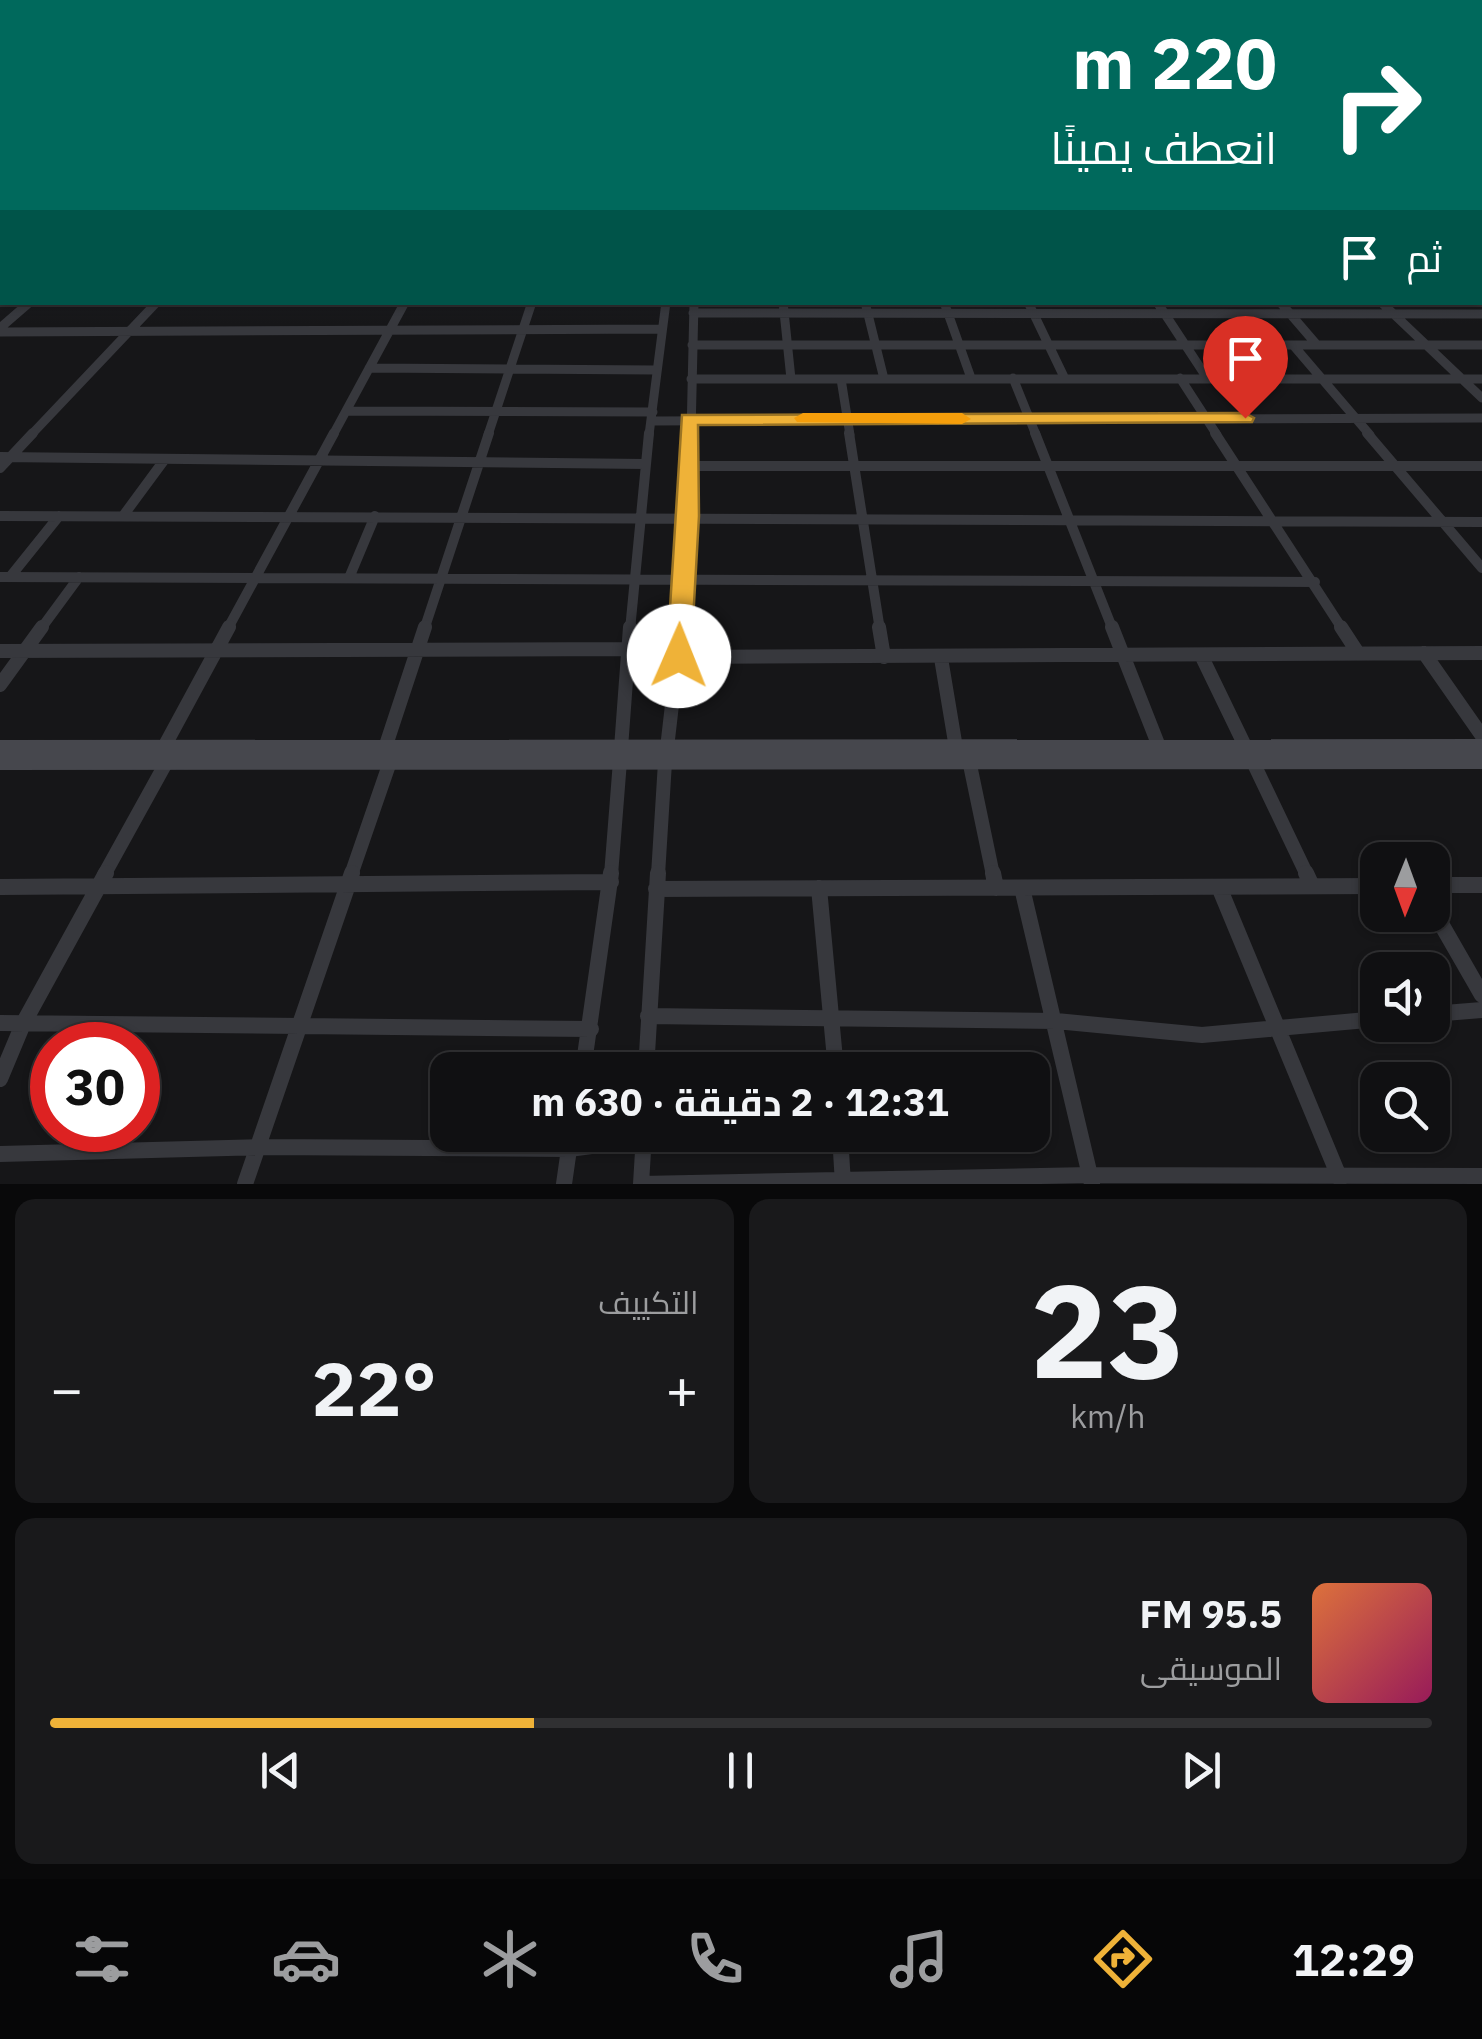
<!DOCTYPE html>
<html lang="ar">
<meta charset="utf-8">
<style>
:root{--surface:#101012;--page:#19191b;--text:#f1f3f6;--muted:#9c9d9f;--line:#303032;--accent:#efb238}
body{margin:0;font-family:"IBM Plex Sans",Cairo,sans-serif;background:var(--page);color:var(--text);direction:rtl;height:100vh;display:flex;flex-direction:column;font-size:38px;white-space:nowrap}
*{box-sizing:border-box;margin:0}
p{font-size:32px;color:var(--muted)}
.icon{flex:none;width:55px;height:55px;fill:none;stroke:currentColor;stroke-width:2;stroke-linecap:round;stroke-linejoin:round}
.map{position:relative;height:1184px;overflow:hidden;direction:ltr}
.panel{display:flex;flex-direction:column;gap:15px;padding:15px;background:#09090a;flex:1}
.panel>*{flex:none}
.guide{position:absolute;left:0px;top:0px;width:1482px;height:305px;box-shadow:0 2px 8px #0004,0 0 0 2px var(--line);direction:rtl;background:#00695c;color:#fff;overflow:hidden}
.needle{width:65px;rotate:181deg}
.fabs{position:absolute;left:1360px;top:842px;display:grid;gap:20px}
.fabs a{display:grid;place-items:center;width:90px;height:90px;border-radius:20px;background:var(--surface);box-shadow:0 2px 8px #0004,0 0 0 2px var(--line);font-size:50px}
.speed{position:absolute;left:30px;top:1022px;display:flex;gap:20px;font-size:50px;font-weight:700;text-align:center}
.speed>*{display:grid;place-content:center;width:130px;height:130px;border-radius:50%;background:var(--surface);box-shadow:0 2px 8px #0004,0 0 0 2px var(--line);line-height:1}
.speed .limit{border:15px solid #d22;background:#fff;color:#111}
.pin{position:absolute;display:grid;place-items:center;width:85px;height:85px;color:#fff;margin:-102px -42px;border-radius:50% 50% 50% 0;rotate:-45deg;box-shadow:0 0 10px #0007}
.pin .icon{rotate:45deg}
.me{position:absolute;width:110px;margin:-55px;rotate:1deg;stroke-linejoin:round;filter:drop-shadow(0 0 8px #0008)}
.turn{display:flex;align-items:center;gap:35px;height:210px;padding:0 40px;font-size:45px}
.turn .icon{width:130px;height:130px;stroke-width:2.5}
.turn b{display:block;font-size:70px;line-height:85px}
.then{display:flex;align-items:center;height:95px;padding:0 40px;background:#0003;gap:20px;font-size:38px}
.big{font-size:75px;font-weight:700;line-height:1.1}
.panel .card{flex:1;display:flex;flex-direction:column;justify-content:center;gap:15px;min-width:0;padding:0 35px;border-radius:20px;background:var(--page)}
.panel .dial{align-items:center;gap:0}
.dial b{font-size:130px;line-height:1}
.song{display:flex;align-items:center;gap:30px}
.cover{width:120px;height:120px;border-radius:15px;background:linear-gradient(135deg,hsl(20 70% 55%),hsl(330 70% 35%))}
.played{height:10px;border-radius:5px;background:linear-gradient(90deg,var(--accent) 35%,var(--line) 35%)}
.keys{display:flex;justify-content:space-around;direction:ltr}
.heat{display:flex;justify-content:space-between;align-items:center;font-size:55px;direction:ltr}
.panel .tiles{flex:1;display:grid;gap:15px;grid-template-columns:1fr 1fr}
.card:last-child{grid-column:span 2}
.trip{position:absolute;left:430px;top:1052px;width:620px;height:100px;border-radius:20px;background:var(--surface);box-shadow:0 2px 8px #0004,0 0 0 2px var(--line);font-weight:700;line-height:100px;text-align:center;direction:rtl}
.tab-bar{display:flex;height:160px;justify-content:space-around;align-items:center;background:#060607;color:var(--muted)}
.tab-bar .icon{width:70px;height:70px}
.tab-bar .selected{color:var(--accent)}
.tab-bar b{font-size:45px;color:var(--text)}
.map>svg:first-child{display:block}
.lines{fill:none;stroke-linecap:round;stroke-linejoin:round}
.street-far3{stroke:#37383d;stroke-width:9}
.street-far2{stroke:#37383d;stroke-width:10}
.street-far1{stroke:#37383d;stroke-width:14}
.street{stroke:#37383d;stroke-width:16}
.secondary{fill:#46474d;fill-rule:evenodd}
.route{fill:#efb238;stroke:#9b7424;stroke-width:2.5}
.slow{fill:#f59e0b}
</style>
<div class="map">
<svg width="1482" height="1184" viewBox="0 0 1482 1184">
<rect width="100%" height="100%" fill="#161618"/>
<g class="lines">
<path class="street-far3" d="M 783,302 L 791,379
M 865,302 L 884,379
M 944,302 L 971,378
M 1028,302 L 1065,379
M 1157,302 L 1207,378
M 1280,302 L 1317,345
M 1381,302 L 1482,398
M 693,313 L 1482,314
M 0,328 L 30,302
M 0,332 L 661,329
M 692,345 L 1482,345
M 1293,345 L 1370,435
M 369,368 L 656,370
M 1013,378 L 1036,435
M 1180,378 L 1217,435
M 691,379 L 1482,379
M 841,379 L 850,435
M 347,411 L 653,412
M 653,421 L 1482,418
M 31,435 L 157,302
M 333,435 L 405,302
M 488,435 L 532,302
M 649,435 L 666,302
M 691,435 L 694,302"/>
<path class="street-far2" d="M 849,433 L 880,630
M 1035,433 L 1113,630
M 1215,433 L 1343,630
M 1367,433 L 1482,568
M 0,457 L 645,464
M 687,466 L 1482,466
M 0,468 L 33,433
M 0,516 L 1482,522
M 123,516 L 165,459
M 0,577 L 1315,582
M 10,577 L 59,516
M 349,578 L 375,516
M 40,630 L 79,577
M 227,630 L 334,433
M 424,630 L 489,433
M 630,630 L 649,433
M 681,630 L 691,433"/>
<path class="street-far1" d="M 879,627 L 884,657
M 1112,627 L 1160,749
M 1341,627 L 1358,653
M 0,651 L 630,649
M 1424,653 L 1482,736
M 1201,655 L 1246,748
M 941,658 L 956,748
M 628,671 L 679,657 L 1482,653
M 0,685 L 42,627
M 164,747 L 229,627
M 385,748 L 425,627
M 621,748 L 630,627
M 667,748 L 681,627
M 969,760 L 993,875
M 1253,762 L 1307,875
M 104,875 L 167,761
M 351,875 L 390,762
M 611,875 L 620,761
M 658,875 L 665,762"/>
<path class="street" d="M 993,873 L 996,888
M 1306,873 L 1312,886
M 1432,885 L 1482,885
M 0,887 L 611,882
M 1219,887 L 1340,1179
M 819,888 L 836,1070
M 1022,888 L 1092,1184
M 656,889 L 1378,886
M 1432,908 L 1482,995
M 1432,1014 L 1482,1010
M 648,1016 L 1056,1021 L 1202,1035 L 1378,1019
M 0,1023 L 591,1029
M 583,1070 L 611,873
M 646,1070 L 658,873
M 0,1079 L 23,1024 L 106,873
M 840,1135 L 843,1184
M 0,1154 L 263,1147 L 569,1149 L 644,1139
M 245,1184 L 352,873
M 564,1184 L 571,1135
M 641,1184 L 1090,1175 L 1482,1176
M 641,1184 L 644,1135"/>
<path class="secondary" d="M 1482,739 L 1482,769 L 0,770 L 0,740 Z"/>
</g>
<linearGradient id="sky" x2="0" y2="1"><stop stop-color="#0c0c0d"/><stop offset="0.49" stop-color="#363c48"/><stop offset="1" stop-color="#363c48" stop-opacity="0"/></linearGradient>
<rect width="1482" height="323" fill="url(#sky)"/>
<path class="route" d="M 1245,413 L 1254,418 L 1252,422 L 698,425 L 699,516 L 691,656 L 679,666 L 667,656 L 682,415 Z"/>
<path class="slow" d="M 803,413 L 962,413 L 971,419 L 962,424 L 797,422 L 794,418 Z"/>
</svg>
<div class="fabs">
<a><svg class="needle" viewBox="-14 -14 28 28"><path d="M0-13l5 13h-10z" fill="#e53935"/><path d="M0 13l5-13h-10z" fill="#9c9d9f"/></svg></a>
<a><svg class="icon" aria-label="sound" viewBox="0 0 24 24"><path d="M4 9h4l5-4v14l-5-4H4zM17 9q2 3 0 6"/></svg></a>
<a><svg class="icon" aria-label="search" viewBox="0 0 24 24"><circle cx="10" cy="10" r="6"/><path d="M15 15l6 6"/></svg></a>
</div>
<div class="speed"><div class="limit">30</div></div>
<div class="pin" style="left:1245px;top:418px;background:#d93025"><svg class="icon" aria-label="arrive" viewBox="0 0 24 24"><path d="M6 21V4h12l-3 4 3 4H6"/></svg></div>
<svg class="me" style="left:679px;top:656px" viewBox="-20 -20 40 40"><circle r="19" fill="#fff"/><path d="M0-13L10 11 0 6-10 11z" fill="#efb238"/></svg>
<div class="trip">12:31 · 2 دقيقة · 630 m</div>
<div class="guide">
<div class="turn"><svg class="icon" aria-label="right" viewBox="0 0 24 24"><path d="M7 20v-9h11M14 6l5 5-5 5"/></svg><div><b>220 m</b>انعطف يمينًا</div></div>
<div class="then">ثم<svg class="icon" aria-label="arrive" viewBox="0 0 24 24"><path d="M6 21V4h12l-3 4 3 4H6"/></svg></div>
</div>
</div>
<section class="panel">
<div class="tiles">
<div class="card dial"><b>23</b><p>km/h</p></div>
<div class="card"><p>التكييف</p>
<div class="heat"><a>−</a><b class="big">22°</b><a>+</a></div>
</div>
<div class="card">
<div class="song"><i class="cover"></i><div><b>95.5 FM</b><p>الموسيقى</p></div></div>
<div class="played"></div>
<div class="keys"><svg class="icon" aria-label="previous" viewBox="0 0 24 24"><path d="M18 5L8 12l10 7zM5 5v14"/></svg><svg class="icon" aria-label="pause" viewBox="0 0 24 24"><path d="M8 5v14M16 5v14"/></svg><svg class="icon" aria-label="next" viewBox="0 0 24 24"><path d="M6 5l10 7-10 7zM19 5v14"/></svg></div>
</div>
</div>
</section>
<nav class="tab-bar">
<b>12:29</b>
<svg class="icon selected" aria-label="directions" viewBox="0 0 24 24"><path d="M12 3l9 9-9 9-9-9zM9 14v-3h6M13 9l2 2-2 2"/></svg>
<svg class="icon" aria-label="music" viewBox="0 0 24 24"><path d="M9 18V5l10-2v13"/><circle cx="6" cy="18" r="3"/><circle cx="16" cy="16" r="3"/></svg>
<svg class="icon" aria-label="phone" viewBox="0 0 24 24"><path d="M5 4h4l2 5-3 2q2 4 5 5l2-3 5 2v4C11 20 4 13 5 4z"/></svg>
<svg class="icon" aria-label="climate" viewBox="0 0 24 24"><path d="M12 3v18M4 7l16 10M4 17L20 7"/></svg>
<svg class="icon" aria-label="car" viewBox="0 0 24 24"><path d="M5 17H2v-5l4-1 3-4h7l3 4 3 1v5h-3M9 17h6M6 11h13"/><circle cx="7" cy="17" r="2"/><circle cx="17" cy="17" r="2"/></svg>
<svg class="icon" aria-label="filters" viewBox="0 0 24 24"><path d="M4 7h16M4 17h16"/><circle cx="9" cy="7" r="2"/><circle cx="15" cy="17" r="2"/></svg>
</nav>
